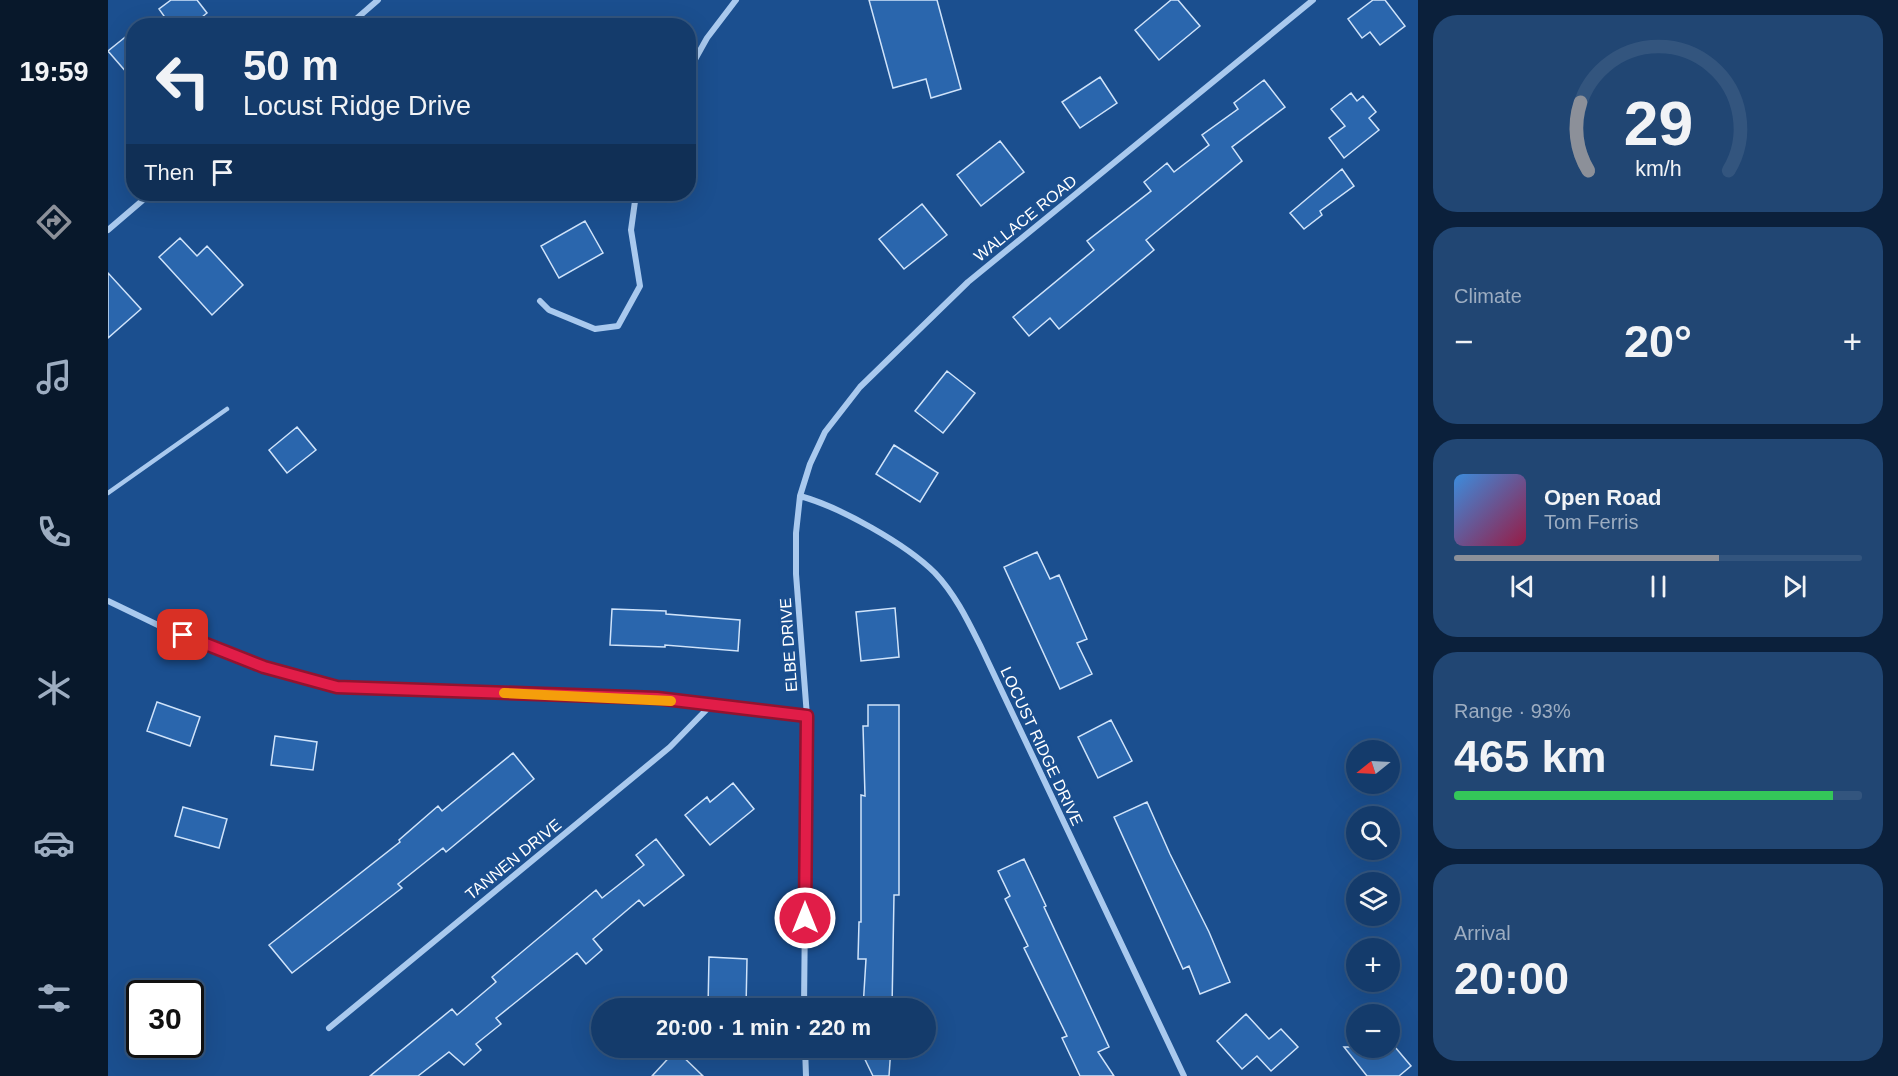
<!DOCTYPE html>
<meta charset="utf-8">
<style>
:root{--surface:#143b6b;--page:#214673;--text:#f1f3f6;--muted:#9dadc1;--line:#33557e;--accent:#8c9099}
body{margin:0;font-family:Helvetica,sans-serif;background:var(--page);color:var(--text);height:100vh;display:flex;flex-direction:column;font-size:22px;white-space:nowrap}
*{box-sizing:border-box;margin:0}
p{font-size:20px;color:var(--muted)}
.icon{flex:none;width:33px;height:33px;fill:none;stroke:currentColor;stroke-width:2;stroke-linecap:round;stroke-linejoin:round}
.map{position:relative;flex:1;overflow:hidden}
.details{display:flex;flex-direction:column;gap:15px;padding:15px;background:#0b203b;width:480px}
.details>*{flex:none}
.guide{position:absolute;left:18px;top:18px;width:570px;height:183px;border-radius:24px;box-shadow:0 6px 24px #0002,0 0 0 2px var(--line);background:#143b6b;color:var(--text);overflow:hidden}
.needle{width:39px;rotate:252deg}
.buttons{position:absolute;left:1238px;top:740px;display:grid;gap:12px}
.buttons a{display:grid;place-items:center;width:54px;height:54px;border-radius:50%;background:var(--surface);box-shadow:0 6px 24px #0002,0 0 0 2px var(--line);font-size:30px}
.speed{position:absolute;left:18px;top:980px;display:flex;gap:12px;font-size:30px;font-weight:700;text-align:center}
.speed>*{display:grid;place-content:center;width:78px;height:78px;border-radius:50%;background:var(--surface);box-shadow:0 6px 24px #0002,0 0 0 2px var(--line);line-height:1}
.speed .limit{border:3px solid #111;border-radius:9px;background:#fff;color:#111}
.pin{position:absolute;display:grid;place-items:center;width:51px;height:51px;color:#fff;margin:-26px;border-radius:12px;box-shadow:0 3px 9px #0006}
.me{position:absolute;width:66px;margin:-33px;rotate:0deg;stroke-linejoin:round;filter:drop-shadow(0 0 4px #0008)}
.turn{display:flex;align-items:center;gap:21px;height:126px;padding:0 18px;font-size:27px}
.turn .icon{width:78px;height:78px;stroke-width:2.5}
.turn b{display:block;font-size:42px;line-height:51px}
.then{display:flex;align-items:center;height:57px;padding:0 18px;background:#0003;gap:12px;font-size:22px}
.big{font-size:45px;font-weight:800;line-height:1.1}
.details .tile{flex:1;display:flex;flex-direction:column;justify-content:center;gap:9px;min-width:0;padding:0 21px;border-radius:24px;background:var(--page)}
.details .dial{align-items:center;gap:0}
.dial svg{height:156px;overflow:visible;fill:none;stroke:var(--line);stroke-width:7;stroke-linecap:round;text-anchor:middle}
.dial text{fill:var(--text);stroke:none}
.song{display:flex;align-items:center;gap:18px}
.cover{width:72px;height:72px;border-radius:9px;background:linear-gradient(135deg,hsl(210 70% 55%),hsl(340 70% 35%))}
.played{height:6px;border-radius:3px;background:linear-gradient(90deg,var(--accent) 65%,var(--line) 65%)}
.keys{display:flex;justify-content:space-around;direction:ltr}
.heat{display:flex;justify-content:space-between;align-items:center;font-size:33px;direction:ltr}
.charge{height:9px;border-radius:4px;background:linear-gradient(90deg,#34c759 93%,var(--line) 0)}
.trip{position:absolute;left:483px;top:998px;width:345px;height:60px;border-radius:30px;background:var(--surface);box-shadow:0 6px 24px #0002,0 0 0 2px var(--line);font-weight:800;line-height:60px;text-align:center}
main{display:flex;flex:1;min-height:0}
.tab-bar{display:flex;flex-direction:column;width:108px;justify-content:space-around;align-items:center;background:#08182b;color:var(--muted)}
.tab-bar .icon{width:42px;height:42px}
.tab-bar .selected{color:var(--accent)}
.tab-bar b{font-size:27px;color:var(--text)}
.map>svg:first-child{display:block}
.building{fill:#2a66ad;stroke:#cfe3fa;stroke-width:1.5}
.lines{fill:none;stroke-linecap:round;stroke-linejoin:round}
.service{stroke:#a9c9ee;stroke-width:4.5}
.minor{stroke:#a9c9ee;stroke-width:6}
.route-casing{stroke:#92132f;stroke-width:15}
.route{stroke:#e11d48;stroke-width:10}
.slow{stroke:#f59e0b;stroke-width:10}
.labels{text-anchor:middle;stroke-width:6;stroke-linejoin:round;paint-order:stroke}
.street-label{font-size:16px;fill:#fff;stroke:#1b4f8f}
</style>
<main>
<nav class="tab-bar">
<b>19:59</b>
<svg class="icon selected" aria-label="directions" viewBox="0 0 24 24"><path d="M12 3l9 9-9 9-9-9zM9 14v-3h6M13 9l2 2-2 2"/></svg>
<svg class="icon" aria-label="music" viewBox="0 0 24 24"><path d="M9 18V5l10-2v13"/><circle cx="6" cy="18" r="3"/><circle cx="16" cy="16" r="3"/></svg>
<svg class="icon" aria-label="phone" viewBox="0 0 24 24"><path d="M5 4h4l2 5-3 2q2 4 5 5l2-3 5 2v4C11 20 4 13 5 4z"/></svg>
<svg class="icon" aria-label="climate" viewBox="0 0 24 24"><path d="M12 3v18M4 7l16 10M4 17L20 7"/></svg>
<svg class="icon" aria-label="car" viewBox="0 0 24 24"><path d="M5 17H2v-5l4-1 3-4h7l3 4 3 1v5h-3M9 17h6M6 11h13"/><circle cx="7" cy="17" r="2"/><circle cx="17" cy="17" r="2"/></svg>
<svg class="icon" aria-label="filters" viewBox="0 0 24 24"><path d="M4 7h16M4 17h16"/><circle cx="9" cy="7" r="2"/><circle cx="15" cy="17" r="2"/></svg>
</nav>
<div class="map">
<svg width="1310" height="1076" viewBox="0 0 1310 1076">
<rect width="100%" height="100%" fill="#1b4f8f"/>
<path class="building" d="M 63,0 L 89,0 L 99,13 L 83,26 L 63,26 L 51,9 Z
M 761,0 L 829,0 L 853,89 L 823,98 L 818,79 L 785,88 Z
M 1063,0 L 1070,0 L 1092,26 L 1051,60 L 1027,30 Z
M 1265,0 L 1277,0 L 1297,26 L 1272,45 L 1262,32 L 1254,38 L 1240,19 Z
M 26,30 L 26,81 L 0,51 Z
M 992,77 L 1009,103 L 972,128 L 954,102 Z
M 1156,80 L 1177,107 L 1124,147 L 1134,161 L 1038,240 L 1046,250 L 951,329 L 942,318 L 921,336 L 905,317 L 986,250 L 979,241 L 1043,191 L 1036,182 L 1059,163 L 1066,172 L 1101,145 L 1094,135 L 1130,109 L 1126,103 Z
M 1243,93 L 1249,101 L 1255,96 L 1268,112 L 1261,118 L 1271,130 L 1236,158 L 1221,138 L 1237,126 L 1223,109 Z
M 892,141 L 916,172 L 873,206 L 849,175 Z
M 1234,169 L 1246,186 L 1212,211 L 1214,215 L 1196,229 L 1182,213 Z
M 814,204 L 839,235 L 796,269 L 771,239 Z
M 477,221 L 495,253 L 451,278 L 433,246 Z
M 72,238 L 89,256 L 99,246 L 135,285 L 104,315 L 51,257 Z
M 0,273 L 33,309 L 0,338 Z
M 839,371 L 867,393 L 835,433 L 807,411 Z
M 189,427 L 208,450 L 179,473 L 161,450 Z
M 786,445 L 830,473 L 812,502 L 768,474 Z
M 929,552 L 942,579 L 951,575 L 979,639 L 969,643 L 984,674 L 952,689 L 896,567 Z
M 787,608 L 791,657 L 753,661 L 748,612 Z
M 504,609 L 558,611 L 558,614 L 632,620 L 630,651 L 557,645 L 557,647 L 502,645 Z
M 49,702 L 92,717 L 82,746 L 39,731 Z
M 760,705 L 791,705 L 791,895 L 786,895 L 784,1008 L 755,1008 L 758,959 L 750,959 L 751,922 L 753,922 L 753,795 L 757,796 L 755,726 L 760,726 Z
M 1003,720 L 1024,761 L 990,778 L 970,737 Z
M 167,736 L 209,742 L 205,770 L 163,765 Z
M 405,753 L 426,779 L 338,852 L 335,848 L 290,884 L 294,888 L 184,973 L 161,945 L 292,842 L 291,840 L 330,806 L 334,811 Z
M 625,783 L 646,809 L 602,845 L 577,815 L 599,797 L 602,802 Z
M 1039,802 L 1062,854 L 1101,932 L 1122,982 L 1092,994 L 1081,966 L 1075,969 L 1006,817 Z
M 75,807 L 119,819 L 111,848 L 67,836 Z
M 548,839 L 576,875 L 536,906 L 531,900 L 485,939 L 494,950 L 478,964 L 469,953 L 388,1018 L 393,1024 L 368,1044 L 373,1050 L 356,1065 L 341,1052 L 310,1076 L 262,1076 L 344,1009 L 349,1015 L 388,982 L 384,977 L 488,890 L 494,898 L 536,865 L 528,855 Z
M 916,859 L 938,906 L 936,907 L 1001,1047 L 990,1052 L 1006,1076 L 972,1076 L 954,1038 L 959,1036 L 916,948 L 920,946 L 897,899 L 902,896 L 890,871 Z
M 601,957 L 639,959 L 638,1008 L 600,1008 Z
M 1138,1014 L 1161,1039 L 1173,1029 L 1190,1047 L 1163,1071 L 1149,1056 L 1134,1069 L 1109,1041 Z
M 751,1047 L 783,1047 L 781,1076 L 765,1076 Z
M 1236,1047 L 1287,1047 L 1303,1066 L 1291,1076 L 1259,1076 Z
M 568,1050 L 595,1076 L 544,1076 Z"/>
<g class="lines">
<path class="service" d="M 0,493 L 119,409"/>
<path class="minor" d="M 240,26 L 270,0
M 580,72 L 599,38 L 628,0
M 0,230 L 42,194
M 432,301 L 441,310 L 487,329 L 510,326 L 532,286 L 523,230 L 528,194
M 692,496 C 732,507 798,544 827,573 C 847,594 860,621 873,647 L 1076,1076
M 0,601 L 54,627 L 155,667 L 229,687 L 549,698 L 699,716
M 696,1008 L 699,716 L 688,574 L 688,533 L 692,496 L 702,464 L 717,432 L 752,387 L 860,282 L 1205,0
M 221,1028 L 562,747 L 602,706
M 697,1047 L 698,1076"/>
</g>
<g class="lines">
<defs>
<path id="route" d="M 75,635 L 156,667 L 229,687 L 549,698 L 699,716 L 697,918"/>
</defs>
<use href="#route" class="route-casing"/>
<use href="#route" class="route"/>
<path class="slow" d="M 396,693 L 563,701"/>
</g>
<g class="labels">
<g class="street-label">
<text transform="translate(917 218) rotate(-39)" y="6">WALLACE ROAD</text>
<text transform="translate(680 645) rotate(-94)" y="6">ELBE DRIVE</text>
<text transform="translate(934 746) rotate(65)" y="6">LOCUST RIDGE DRIVE</text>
<text transform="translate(405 859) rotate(-39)" y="6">TANNEN DRIVE</text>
</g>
</g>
</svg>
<div class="buttons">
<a><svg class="needle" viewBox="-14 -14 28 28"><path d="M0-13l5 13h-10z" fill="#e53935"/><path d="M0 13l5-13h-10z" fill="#9dadc1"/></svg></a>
<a><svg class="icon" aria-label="search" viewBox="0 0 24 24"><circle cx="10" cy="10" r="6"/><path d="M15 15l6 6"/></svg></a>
<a><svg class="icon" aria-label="layers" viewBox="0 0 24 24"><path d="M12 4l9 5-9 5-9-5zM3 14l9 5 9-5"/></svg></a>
<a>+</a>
<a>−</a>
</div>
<div class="speed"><div class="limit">30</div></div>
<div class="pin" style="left:75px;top:635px;background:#d93025"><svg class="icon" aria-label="arrive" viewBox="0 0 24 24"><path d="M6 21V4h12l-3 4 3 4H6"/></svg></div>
<svg class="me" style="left:697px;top:918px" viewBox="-20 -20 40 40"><circle r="17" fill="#e11d48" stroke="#fff" stroke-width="3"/><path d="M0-11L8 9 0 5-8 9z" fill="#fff"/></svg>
<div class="trip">20:00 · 1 min · 220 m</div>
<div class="guide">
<div class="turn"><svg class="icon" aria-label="left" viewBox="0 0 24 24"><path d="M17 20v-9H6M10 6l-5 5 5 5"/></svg><div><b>50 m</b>Locust Ridge Drive</div></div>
<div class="then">Then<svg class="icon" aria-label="arrive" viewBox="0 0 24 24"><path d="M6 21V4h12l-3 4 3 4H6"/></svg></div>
</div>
</div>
<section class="details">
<div class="tile dial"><svg viewBox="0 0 100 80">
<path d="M14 69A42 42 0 1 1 86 69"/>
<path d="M14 69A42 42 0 0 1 10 34" stroke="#8c9099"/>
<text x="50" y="56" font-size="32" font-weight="700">29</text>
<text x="50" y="72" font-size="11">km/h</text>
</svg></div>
<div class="tile"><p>Climate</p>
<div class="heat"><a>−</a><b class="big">20°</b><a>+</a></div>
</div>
<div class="tile">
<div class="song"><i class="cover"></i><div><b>Open Road</b><p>Tom Ferris</p></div></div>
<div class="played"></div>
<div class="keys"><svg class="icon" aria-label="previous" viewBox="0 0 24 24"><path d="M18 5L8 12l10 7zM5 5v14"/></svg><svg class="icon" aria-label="pause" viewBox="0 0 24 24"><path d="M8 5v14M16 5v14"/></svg><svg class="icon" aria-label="next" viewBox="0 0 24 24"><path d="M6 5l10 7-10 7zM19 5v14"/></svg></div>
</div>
<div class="tile"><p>Range · 93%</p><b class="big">465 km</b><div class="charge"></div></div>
<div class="tile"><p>Arrival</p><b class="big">20:00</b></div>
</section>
</main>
